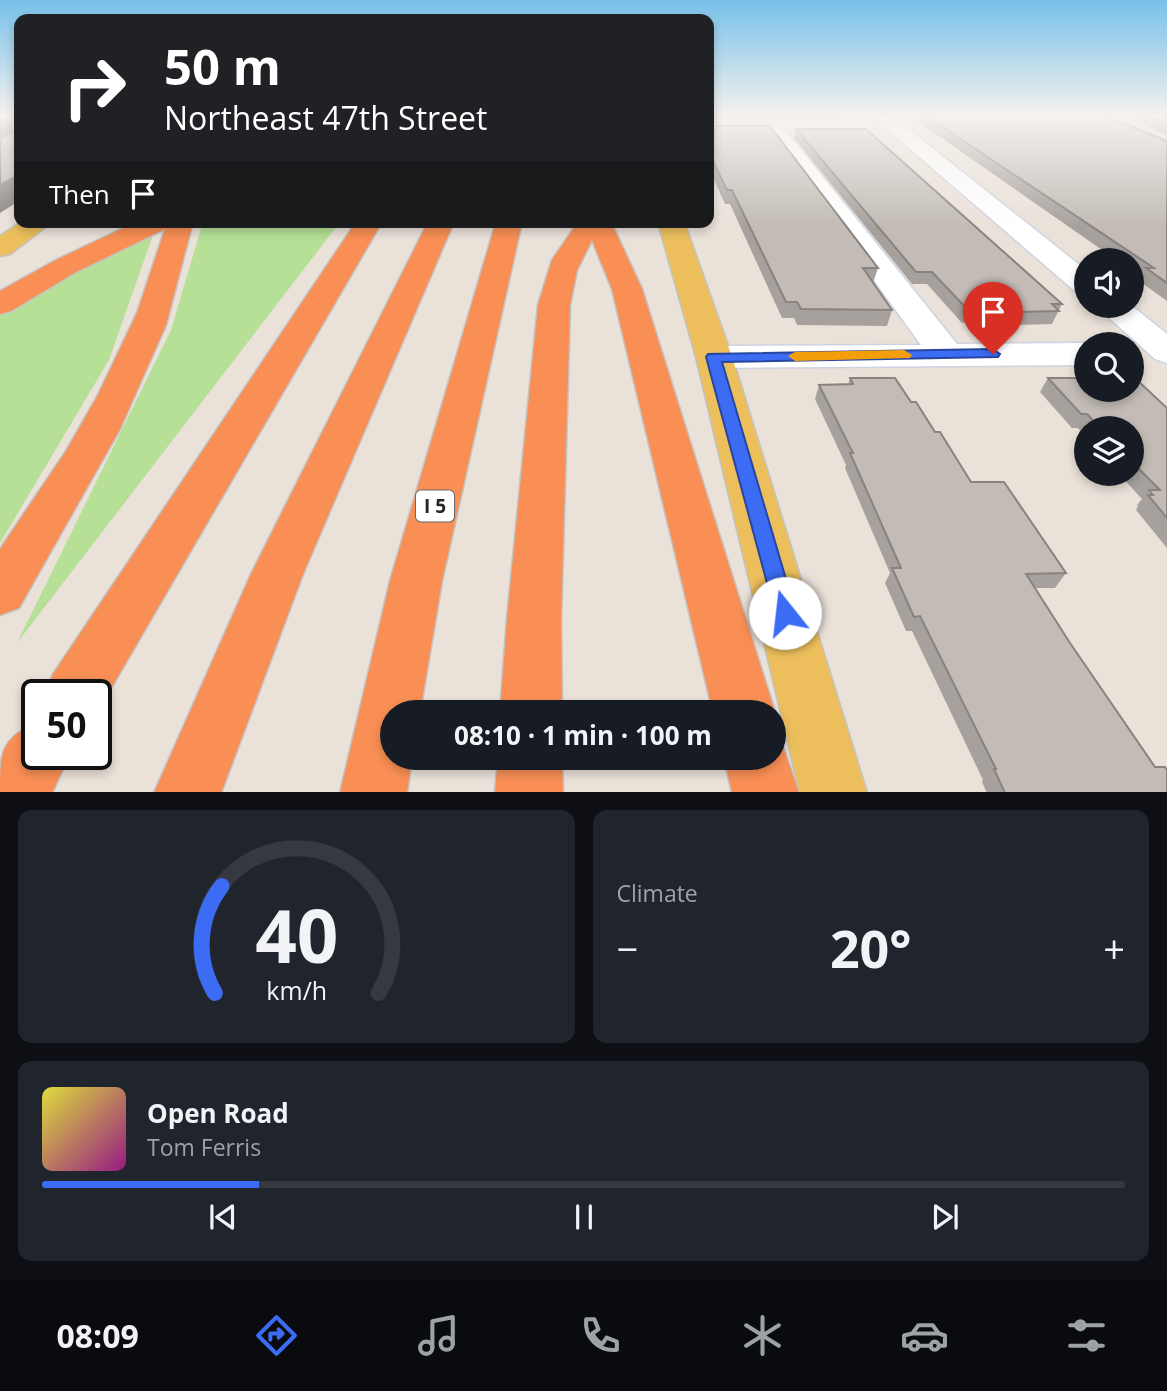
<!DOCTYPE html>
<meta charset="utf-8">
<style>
:root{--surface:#171b24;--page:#20242c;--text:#f1f3f6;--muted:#9ea1a6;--line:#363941;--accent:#3c6cf4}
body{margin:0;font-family:"Open Sans",sans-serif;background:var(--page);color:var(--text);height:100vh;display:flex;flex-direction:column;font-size:26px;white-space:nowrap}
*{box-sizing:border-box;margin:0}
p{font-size:23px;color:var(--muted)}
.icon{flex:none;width:38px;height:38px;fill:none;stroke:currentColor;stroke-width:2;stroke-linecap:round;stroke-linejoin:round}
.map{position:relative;height:792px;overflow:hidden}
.details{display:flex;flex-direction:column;gap:18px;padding:18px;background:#0d0f14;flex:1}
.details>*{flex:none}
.hud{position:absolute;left:14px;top:14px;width:700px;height:214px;border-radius:14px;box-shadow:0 4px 10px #0003;background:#202124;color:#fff;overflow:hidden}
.tools{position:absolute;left:1074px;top:248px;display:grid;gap:14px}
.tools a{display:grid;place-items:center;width:70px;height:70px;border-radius:50%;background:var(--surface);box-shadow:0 4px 10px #0003;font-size:35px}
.speed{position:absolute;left:21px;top:679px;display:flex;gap:14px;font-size:35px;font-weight:700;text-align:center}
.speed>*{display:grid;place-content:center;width:91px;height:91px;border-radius:50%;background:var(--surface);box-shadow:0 4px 10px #0003;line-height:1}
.speed .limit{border:4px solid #111;border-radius:10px;background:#fff;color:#111}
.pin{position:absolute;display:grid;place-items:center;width:60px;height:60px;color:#fff;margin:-72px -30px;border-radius:50% 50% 50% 0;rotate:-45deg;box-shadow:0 0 7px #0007}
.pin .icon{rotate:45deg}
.me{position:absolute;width:77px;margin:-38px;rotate:344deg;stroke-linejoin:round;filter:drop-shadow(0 0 5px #0008)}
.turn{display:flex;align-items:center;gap:24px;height:147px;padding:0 35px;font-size:32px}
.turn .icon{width:91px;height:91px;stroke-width:2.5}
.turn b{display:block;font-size:49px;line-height:60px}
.then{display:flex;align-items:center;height:66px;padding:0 35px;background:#0003;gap:14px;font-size:26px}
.big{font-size:52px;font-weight:700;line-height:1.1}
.details .tile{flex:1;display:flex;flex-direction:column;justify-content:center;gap:10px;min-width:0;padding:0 24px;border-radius:14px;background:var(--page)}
.details .dial{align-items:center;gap:0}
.dial svg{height:182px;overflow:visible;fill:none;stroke:var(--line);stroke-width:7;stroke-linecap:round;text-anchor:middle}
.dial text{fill:var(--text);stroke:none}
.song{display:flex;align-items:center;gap:21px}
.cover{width:84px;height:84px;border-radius:10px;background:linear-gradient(135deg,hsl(60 70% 55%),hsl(310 70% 35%))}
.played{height:7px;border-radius:4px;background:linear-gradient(90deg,var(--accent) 20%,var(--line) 20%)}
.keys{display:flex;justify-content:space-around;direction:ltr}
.heat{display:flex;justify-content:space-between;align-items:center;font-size:38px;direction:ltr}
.details .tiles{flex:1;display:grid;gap:18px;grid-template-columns:1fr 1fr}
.tile:last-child{grid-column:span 2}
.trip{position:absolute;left:380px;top:700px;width:406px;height:70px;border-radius:35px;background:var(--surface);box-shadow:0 4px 10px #0003;font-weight:700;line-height:70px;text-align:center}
.menu{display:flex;height:112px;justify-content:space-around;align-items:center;background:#090b0e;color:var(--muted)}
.menu .icon{width:49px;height:49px}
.menu .selected{color:var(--accent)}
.menu b{font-size:32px;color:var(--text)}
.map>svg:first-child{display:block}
.green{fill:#b5e096}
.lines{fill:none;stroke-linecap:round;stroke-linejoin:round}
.minor-casing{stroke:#ced3e0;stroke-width:3}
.major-casing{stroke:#c3c3c3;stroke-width:3}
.highway-casing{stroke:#c3c3c3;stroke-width:3}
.minor{fill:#fff;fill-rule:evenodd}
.major{fill:#ecbf5c;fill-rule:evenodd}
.highway{fill:#f98f55;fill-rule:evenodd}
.wall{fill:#a7a19d}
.shaded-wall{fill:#88837f}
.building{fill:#c2bbb6;stroke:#88837f;stroke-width:2}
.route{fill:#3c6cf4;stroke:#27469f;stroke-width:2}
.slow{fill:#f59e0b}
.labels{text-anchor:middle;stroke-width:7;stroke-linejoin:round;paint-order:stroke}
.shield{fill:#fff;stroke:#686868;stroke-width:2}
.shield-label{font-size:19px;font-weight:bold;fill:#272727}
</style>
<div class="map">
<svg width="1167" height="793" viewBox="0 0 1167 793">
<rect width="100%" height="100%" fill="#eae1d9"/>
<path class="green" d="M 203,222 L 340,222 L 17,643 L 171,330 Z
M 154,232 L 109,360 L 0,543 L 0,315 L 87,264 Z"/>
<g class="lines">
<defs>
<path id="minor" d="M 872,116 L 892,116 L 1087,271 L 1087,295 L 1076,292 Z
M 775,124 L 782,126 L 957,344 L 1087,343 L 1093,345 L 1087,345 L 1087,365 L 714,368 L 701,365 L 696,357 L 701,349 L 714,346 L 921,345 L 765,130 Z
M 1096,306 L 1132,306 L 1167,334 L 1167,363 L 1155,359 Z"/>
<path id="major" d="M 21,222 L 52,222 L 10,254 L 0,256 L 0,236 Z
M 658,222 L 684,222 L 732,357 L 867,793 L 800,793 L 696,357 Z"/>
<path id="highway" d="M 136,222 L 193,222 L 166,325 L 120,429 L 19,608 L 0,615 L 0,549 L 66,451 L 98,395 L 137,313 L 165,229 L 76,272 L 11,311 L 0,314 L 0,291 L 56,260 Z
M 356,222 L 382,222 L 96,714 L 96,695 L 44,695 L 53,674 Z
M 428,222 L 454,222 L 303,574 L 221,793 L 154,793 L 251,574 Z
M 496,222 L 522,222 L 442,581 L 420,712 L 392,712 L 392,758 L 412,758 L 407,793 L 340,793 L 390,581 Z
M 578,222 L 611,222 L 642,289 L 775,712 L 774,715 L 774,712 L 713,712 L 612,289 L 592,240 L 577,270 L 570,305 L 561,619 L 562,712 L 500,712 L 507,619 L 538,305 L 552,260 Z
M 37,722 L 37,754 L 70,754 L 52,793 L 0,793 C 0,754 0,739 37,722 Z
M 774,733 L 779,735 L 799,793 L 732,793 L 724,758 L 774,758 Z
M 498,758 L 562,758 L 563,793 L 495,793 Z"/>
</defs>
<use href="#minor" class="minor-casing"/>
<use href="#major" class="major-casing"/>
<use href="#highway" class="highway-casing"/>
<use href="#minor" class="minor"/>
<use href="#major" class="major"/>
<use href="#highway" class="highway"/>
</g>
<path class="wall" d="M 709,116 L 846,116 L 845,120 L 709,120 Z
M 910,116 L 1106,116 L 1167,141 L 1167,301 L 1139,281 L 1141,277 L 1132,271 L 1132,261 L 1118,261 Z
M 1123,116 L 1167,116 L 1167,135 Z
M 709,124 L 878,268 L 873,283 L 892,310 L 887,326 L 797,325 L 794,318 L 782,318 L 730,204 L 725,204 L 709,168 Z
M 796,129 L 1062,304 L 1052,324 L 975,326 L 972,322 L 962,323 L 927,284 L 912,284 L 794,138 Z
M 850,378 L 911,402 L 935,432 L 971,482 L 1066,573 L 1055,588 L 1035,588 L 1070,643 L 1167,793 L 987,793 L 982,782 L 983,780 L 912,631 L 906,631 L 885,583 L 890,573 L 845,468 L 846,465 L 815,399 L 819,385 L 848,385 Z
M 1048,378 L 1167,408 L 1167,548 L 1136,510 L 1138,506 L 1137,505 L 1142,499 L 1119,474 L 1132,474 L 1132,429 L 1087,429 L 1087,438 L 1078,428 L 1072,428 L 1040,392 Z"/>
<path class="shaded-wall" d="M 11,117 L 19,134 L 0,142 L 0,121 Z
M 19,175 L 19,201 L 0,213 L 0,185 Z"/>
<path class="building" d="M 0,116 L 19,116 L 19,175 L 0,185 L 0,138 L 12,133 L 11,117 L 0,121 Z
M 926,116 L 1106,116 L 1167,141 L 1167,283 L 1146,268 L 1154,268 Z
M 1148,116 L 1167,116 L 1167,124 Z
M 709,124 L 710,126 L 770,126 L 878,268 L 863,268 L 892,310 L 801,309 L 797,302 L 786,302 L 732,190 L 727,190 L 709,153 Z
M 796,129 L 866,129 L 1062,304 L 1052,304 L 1059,311 L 981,313 L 977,310 L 968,310 L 932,272 L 916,272 Z
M 850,378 L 895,378 L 911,402 L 916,402 L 935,432 L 940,432 L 971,482 L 1004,482 L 1066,573 L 1026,574 L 1070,643 L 1155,767 L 1165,767 L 1167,770 L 1167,793 L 1005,793 L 994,769 L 996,769 L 920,616 L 914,617 L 892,568 L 901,568 L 850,453 L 853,453 L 819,385 L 853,384 Z
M 1048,378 L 1087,378 L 1087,390 L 1132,390 L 1132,379 L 1136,379 L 1167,408 L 1167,518 L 1148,495 L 1153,495 L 1149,490 L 1160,490 L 1132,462 L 1132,429 L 1101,429 L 1087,414 L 1081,414 Z"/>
<linearGradient id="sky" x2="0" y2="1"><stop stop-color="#77c0e9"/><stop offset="0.51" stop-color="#f6f2ee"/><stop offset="1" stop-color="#f6f2ee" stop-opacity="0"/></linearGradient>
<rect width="1167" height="227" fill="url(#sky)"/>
<path class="route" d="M 993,349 L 1000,354 L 998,357 L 722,362 L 796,613 L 793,620 L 785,623 L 777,620 L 706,357 L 708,354 Z"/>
<path class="slow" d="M 904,350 L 912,355 L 910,358 L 795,361 L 788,356 L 795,352 Z"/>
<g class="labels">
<rect class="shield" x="416" y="490.5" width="38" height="31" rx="5"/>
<g class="shield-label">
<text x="435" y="513">I 5</text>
</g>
</g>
</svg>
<div class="tools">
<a><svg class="icon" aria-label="sound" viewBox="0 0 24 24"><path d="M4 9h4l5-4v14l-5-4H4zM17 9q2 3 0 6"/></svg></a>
<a><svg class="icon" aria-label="search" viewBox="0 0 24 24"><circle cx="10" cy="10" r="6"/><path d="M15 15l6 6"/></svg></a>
<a><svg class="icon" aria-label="layers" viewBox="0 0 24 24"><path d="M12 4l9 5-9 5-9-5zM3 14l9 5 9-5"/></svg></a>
</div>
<div class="speed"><div class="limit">50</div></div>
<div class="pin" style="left:993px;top:354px;background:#d93025"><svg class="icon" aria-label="arrive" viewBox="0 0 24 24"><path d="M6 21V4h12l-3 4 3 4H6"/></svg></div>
<svg class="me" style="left:785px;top:613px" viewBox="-20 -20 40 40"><circle r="19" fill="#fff"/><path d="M0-13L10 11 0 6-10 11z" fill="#3c6cf4"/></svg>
<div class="trip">08:10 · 1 min · 100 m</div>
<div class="hud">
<div class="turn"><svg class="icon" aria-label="right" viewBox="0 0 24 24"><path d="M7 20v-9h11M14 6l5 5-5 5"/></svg><div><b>50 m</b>Northeast 47th Street</div></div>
<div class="then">Then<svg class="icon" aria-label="arrive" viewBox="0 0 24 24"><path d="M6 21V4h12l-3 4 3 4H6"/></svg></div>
</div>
</div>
<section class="details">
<div class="tiles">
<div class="tile dial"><svg viewBox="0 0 100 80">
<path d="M14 69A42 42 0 1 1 86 69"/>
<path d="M14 69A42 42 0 0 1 17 22" stroke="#3c6cf4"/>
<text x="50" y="56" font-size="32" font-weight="700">40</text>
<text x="50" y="72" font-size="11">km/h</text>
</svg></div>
<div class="tile"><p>Climate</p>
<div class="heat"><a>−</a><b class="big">20°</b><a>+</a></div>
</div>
<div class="tile">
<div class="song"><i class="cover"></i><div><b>Open Road</b><p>Tom Ferris</p></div></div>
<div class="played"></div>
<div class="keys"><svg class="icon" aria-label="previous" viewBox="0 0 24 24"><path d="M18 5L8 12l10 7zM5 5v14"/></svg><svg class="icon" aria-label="pause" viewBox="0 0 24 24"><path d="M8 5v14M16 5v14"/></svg><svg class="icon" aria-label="next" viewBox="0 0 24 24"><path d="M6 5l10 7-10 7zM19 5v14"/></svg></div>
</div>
</div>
</section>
<nav class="menu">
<b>08:09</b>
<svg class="icon selected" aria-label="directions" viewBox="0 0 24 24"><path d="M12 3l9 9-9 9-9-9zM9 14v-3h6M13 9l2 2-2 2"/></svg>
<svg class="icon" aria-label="music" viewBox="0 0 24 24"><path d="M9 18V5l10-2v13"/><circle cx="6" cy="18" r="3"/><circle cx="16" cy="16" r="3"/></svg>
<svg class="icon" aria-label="phone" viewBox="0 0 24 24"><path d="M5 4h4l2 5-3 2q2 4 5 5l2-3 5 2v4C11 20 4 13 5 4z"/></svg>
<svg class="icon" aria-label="climate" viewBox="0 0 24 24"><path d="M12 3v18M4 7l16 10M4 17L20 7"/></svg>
<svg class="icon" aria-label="car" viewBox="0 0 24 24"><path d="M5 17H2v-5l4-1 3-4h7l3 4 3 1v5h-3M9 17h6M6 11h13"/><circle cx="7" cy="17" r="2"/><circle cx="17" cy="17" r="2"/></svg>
<svg class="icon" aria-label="filters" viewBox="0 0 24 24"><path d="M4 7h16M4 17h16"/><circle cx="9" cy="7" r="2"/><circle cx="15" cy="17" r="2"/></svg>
</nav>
